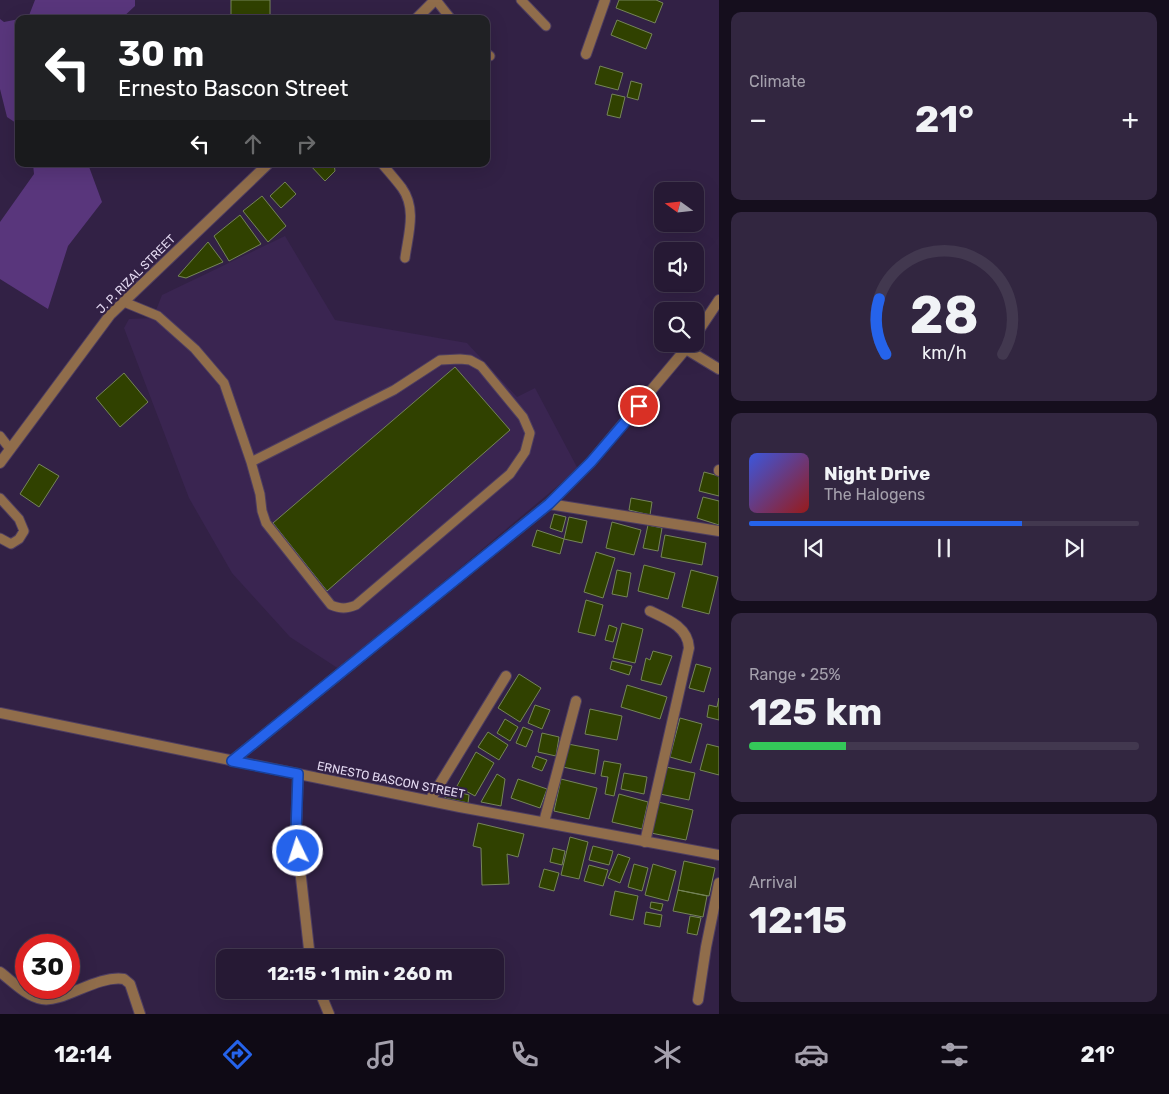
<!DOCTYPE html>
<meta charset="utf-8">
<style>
:root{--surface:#261934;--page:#322640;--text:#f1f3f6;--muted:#a4a0ac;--line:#42384f;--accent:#2563eb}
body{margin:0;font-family:Rubik,sans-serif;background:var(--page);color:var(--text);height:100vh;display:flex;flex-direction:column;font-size:19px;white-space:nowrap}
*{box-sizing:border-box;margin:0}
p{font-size:16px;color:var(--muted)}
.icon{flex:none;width:28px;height:28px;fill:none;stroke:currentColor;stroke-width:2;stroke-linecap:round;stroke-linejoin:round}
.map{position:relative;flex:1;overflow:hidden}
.panel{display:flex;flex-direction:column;gap:12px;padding:12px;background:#150e1d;width:450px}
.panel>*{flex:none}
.guide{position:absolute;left:15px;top:15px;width:475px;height:152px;border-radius:10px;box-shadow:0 5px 20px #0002,0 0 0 1px var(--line);background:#202124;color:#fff;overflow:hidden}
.needle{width:32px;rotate:285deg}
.tools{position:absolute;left:654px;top:182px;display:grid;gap:10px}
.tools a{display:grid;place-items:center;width:50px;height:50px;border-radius:10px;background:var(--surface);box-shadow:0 5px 20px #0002,0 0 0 1px var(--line);font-size:25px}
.speed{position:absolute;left:15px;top:934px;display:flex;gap:10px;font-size:25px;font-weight:700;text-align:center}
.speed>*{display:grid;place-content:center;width:65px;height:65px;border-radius:50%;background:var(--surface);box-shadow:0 5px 20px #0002,0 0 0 1px var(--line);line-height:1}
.speed .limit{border:8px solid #d22;background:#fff;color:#111}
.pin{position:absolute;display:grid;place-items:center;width:42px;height:42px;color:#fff;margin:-21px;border:2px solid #fff;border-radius:50%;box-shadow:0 1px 5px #0007}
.me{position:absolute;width:55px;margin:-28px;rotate:356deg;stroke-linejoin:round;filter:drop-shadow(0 0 4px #0008)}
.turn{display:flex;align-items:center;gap:18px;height:105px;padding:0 20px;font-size:22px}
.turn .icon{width:65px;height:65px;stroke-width:2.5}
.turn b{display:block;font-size:35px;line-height:42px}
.lanes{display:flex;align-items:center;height:48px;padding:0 20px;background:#0003;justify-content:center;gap:25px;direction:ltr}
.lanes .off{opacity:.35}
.big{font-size:38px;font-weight:700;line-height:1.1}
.panel .tile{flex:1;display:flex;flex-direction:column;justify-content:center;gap:8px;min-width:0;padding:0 18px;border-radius:10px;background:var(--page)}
.panel .dial{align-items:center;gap:0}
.dial svg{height:130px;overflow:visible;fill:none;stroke:var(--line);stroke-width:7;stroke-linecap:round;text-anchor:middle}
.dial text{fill:var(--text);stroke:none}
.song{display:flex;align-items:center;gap:15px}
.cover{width:60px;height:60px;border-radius:8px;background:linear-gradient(135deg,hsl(230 70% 55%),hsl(0 70% 35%))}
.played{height:5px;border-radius:2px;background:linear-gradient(90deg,var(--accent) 70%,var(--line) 70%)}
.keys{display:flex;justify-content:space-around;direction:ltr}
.heat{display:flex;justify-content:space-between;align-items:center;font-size:28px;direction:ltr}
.charge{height:8px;border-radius:4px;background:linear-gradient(90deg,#34c759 25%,var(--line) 0)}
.trip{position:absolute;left:216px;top:949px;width:288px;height:50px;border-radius:10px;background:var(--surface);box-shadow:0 5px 20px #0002,0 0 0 1px var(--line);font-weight:700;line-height:50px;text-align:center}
.menu{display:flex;height:80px;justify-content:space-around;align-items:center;background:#0f0a15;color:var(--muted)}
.menu .icon{width:35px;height:35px}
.menu .active{color:var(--accent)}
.menu b{font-size:22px;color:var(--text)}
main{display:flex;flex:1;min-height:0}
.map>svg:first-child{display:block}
.built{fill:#3a2551}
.green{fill:#59367c}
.building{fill:#304100;stroke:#758558}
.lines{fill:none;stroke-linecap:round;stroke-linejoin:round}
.service-casing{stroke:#4e3e61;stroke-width:11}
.minor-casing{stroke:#4e3e61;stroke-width:12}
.tertiary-casing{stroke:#4e3e61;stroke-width:12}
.service{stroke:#906d4b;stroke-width:9}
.minor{stroke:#906d4b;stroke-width:10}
.tertiary{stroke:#906d4b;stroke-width:10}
.route-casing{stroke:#184099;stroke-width:12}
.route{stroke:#2563eb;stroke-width:9}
.labels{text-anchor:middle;stroke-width:4.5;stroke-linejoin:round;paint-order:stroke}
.street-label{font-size:12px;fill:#e3d9f1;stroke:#322145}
</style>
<main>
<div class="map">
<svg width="719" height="1014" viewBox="0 0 719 1014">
<rect width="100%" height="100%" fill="#322145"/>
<path class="built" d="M 285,236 L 335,320 L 467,343 L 517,397 L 535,388 L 578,469 L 339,669 L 290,637 L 232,573 L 189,498 L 124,328 L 129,319 L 153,318 L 162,295 Z"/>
<path class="green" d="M 35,0 L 135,0 L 135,6 L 121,19 L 24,19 L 28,18 Z
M 0,19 L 4,22 L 19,19 L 19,125 L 7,117 L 0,89 Z
M 33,164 L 88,164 L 102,202 L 68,246 L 48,309 L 0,279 L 0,222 L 34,174 Z"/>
<path class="building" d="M 231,0 L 270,0 L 270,19 L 231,19 Z
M 619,0 L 656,0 L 663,3 L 655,23 L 616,8 Z
M 617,20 L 652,34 L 646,49 L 611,35 Z
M 600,66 L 623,73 L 618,90 L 595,84 Z
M 631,81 L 642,84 L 638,100 L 627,97 Z
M 612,94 L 625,97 L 620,118 L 607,115 Z
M 309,164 L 334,164 L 335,171 L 325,181 Z
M 285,182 L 296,194 L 281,208 L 270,196 Z
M 262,196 L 286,226 L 268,242 L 243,211 Z
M 240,215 L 261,244 L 229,261 L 214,236 Z
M 208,242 L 223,262 L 186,278 L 178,276 Z
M 455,367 L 510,430 L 327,591 L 273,523 Z
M 124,373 L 148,402 L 120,427 L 96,398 Z
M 39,464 L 59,476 L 39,507 L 20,494 Z
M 704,472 L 719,476 L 719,496 L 699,491 Z
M 703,497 L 719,501 L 719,525 L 697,518 Z
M 631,498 L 652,502 L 650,515 L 629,510 Z
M 554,514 L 566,517 L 562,532 L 550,528 Z
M 569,517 L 587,521 L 582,543 L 564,539 Z
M 612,522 L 641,530 L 634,555 L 606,548 Z
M 648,525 L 662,528 L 658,551 L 643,548 Z
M 537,530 L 564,539 L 560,554 L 532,546 Z
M 665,535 L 706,543 L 702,565 L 661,557 Z
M 596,552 L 615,558 L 603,598 L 584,592 Z
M 644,565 L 675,573 L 668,599 L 638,591 Z
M 617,570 L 631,573 L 627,597 L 612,594 Z
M 691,570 L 718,577 L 709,614 L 682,607 Z
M 586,600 L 603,605 L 595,636 L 578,632 Z
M 622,623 L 643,629 L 635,663 L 613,658 Z
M 609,625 L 617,628 L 613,642 L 605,640 Z
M 653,651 L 672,656 L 661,685 L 641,680 L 646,658 L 650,660 Z
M 612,661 L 632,666 L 629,675 L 610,669 Z
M 696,664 L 711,668 L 704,692 L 689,688 Z
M 519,674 L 541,688 L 520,722 L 498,708 Z
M 627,685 L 667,697 L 660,719 L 621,707 Z
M 719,698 L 719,720 L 707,717 L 709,705 L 717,707 Z
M 535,705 L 550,710 L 542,729 L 528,723 Z
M 590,709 L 622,716 L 617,740 L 585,734 Z
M 680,718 L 702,724 L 691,763 L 670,757 Z
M 505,719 L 518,727 L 510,741 L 497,733 Z
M 523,727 L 533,731 L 526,747 L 516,743 Z
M 488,732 L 508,745 L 499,760 L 478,747 Z
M 542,733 L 559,737 L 556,756 L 538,752 Z
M 568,744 L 599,750 L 595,774 L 563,767 Z
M 707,744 L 719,747 L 719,775 L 700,770 Z
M 476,752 L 494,763 L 475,796 L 457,786 Z
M 536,756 L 547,760 L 542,771 L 532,767 Z
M 604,761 L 621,764 L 614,796 L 605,794 L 608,777 L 601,776 Z
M 666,767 L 695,773 L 689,800 L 660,794 Z
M 624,773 L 647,777 L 644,794 L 621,789 Z
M 497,774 L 505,779 L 501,806 L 481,802 Z
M 518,779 L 547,789 L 540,808 L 511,798 Z
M 561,779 L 597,788 L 589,819 L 554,811 Z
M 447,789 L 469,795 L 468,803 L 445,798 Z
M 619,794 L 648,802 L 642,829 L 612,822 Z
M 658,802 L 693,810 L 686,840 L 651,833 Z
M 478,823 L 524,834 L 518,857 L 507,854 L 509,884 L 482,885 L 481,848 L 473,846 Z
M 570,837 L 588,842 L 579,879 L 561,875 Z
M 593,846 L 613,851 L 609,865 L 589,860 Z
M 553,848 L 565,851 L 562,865 L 550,862 Z
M 618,854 L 630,858 L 620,883 L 608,878 Z
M 684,861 L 715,868 L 709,896 L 678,890 Z
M 634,864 L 648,868 L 642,891 L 628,887 Z
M 653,864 L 676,871 L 668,901 L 645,895 Z
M 589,865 L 608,870 L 603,886 L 584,881 Z
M 544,869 L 559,873 L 554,891 L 539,887 Z
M 678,890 L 707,896 L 703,917 L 673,911 Z
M 615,891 L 638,896 L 633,920 L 610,915 Z
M 651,902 L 663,904 L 661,911 L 650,908 Z
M 646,912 L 662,915 L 660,927 L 644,924 Z
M 690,916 L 701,918 L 697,935 L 687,933 Z"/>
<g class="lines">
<defs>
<path id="service" d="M 436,0 L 451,19
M 521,0 L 546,26
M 486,53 L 490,56
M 382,164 C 389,172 396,180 402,188 C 417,209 408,235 405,258
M 124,302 L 158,316 L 195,349 L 224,383 L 251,462 L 394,390 L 440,360 L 460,359 L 470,360 L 481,366 L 523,417 L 530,433 L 525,452 L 510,474 L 356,605 C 346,609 341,609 331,605 L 266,523 L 262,511 L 260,494 L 251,462
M 0,436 L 10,449
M 0,498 L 19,519 L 24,531 L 19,539 L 11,544 L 0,538"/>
<path id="minor" d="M 586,54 L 605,0
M 695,336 L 719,300
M 686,349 L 719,369
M 719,471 L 719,470
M 549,504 L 719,531
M 232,761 L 549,504 L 591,462 L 690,344
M 298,774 L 296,833 L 310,958
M 430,800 L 506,676
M 544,822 L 576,701
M 645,842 L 689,648 C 688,627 667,619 650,611
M 0,972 C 12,981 27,997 42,999 C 63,1003 96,975 124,979 L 130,984 L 140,1014
M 319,990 L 329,1014
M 698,1000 L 706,947 L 719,883"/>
<path id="tertiary" d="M 416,19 L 435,0
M 0,463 L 110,315 L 268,164
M 0,713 L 460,807 L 719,855"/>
</defs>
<use href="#service" class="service-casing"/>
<use href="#minor" class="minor-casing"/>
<use href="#tertiary" class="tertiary-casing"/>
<use href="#service" class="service"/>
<use href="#minor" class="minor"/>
<use href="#tertiary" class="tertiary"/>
</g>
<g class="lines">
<defs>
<path id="route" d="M 298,851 L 296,833 L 298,774 L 232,761 L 549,504 L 591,462 L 639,406"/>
</defs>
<use href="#route" class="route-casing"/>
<use href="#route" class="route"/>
</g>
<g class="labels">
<g class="street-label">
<text transform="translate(136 274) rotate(-45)" y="4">J. P. RIZAL STREET</text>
<text transform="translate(391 780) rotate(11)" y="4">ERNESTO BASCON STREET</text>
</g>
</g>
</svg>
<div class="tools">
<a><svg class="needle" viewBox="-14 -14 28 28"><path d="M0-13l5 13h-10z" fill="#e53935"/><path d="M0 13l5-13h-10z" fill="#a4a0ac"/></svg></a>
<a><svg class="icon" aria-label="sound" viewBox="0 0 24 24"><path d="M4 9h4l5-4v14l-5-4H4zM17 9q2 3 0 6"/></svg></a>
<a><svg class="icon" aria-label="search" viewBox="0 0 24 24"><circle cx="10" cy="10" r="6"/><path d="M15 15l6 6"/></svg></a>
</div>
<div class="speed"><div class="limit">30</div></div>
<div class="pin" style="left:639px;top:406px;background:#d93025"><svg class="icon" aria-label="arrive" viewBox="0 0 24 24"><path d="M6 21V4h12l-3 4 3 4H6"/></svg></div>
<svg class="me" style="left:298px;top:851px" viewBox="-20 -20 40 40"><circle r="17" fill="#2563eb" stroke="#fff" stroke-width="3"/><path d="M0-11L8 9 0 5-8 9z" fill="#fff"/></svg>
<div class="trip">12:15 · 1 min · 260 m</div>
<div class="guide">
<div class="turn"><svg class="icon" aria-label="left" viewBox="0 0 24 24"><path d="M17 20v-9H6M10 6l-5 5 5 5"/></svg><div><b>30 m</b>Ernesto Bascon Street</div></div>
<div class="lanes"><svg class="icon" aria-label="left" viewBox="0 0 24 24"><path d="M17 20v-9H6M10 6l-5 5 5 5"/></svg><svg class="icon off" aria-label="ahead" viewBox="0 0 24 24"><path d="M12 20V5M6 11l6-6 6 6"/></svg><svg class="icon off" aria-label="right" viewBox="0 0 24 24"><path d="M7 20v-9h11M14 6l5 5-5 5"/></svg></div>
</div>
</div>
<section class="panel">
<div class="tile"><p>Climate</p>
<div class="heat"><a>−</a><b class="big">21°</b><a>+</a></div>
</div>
<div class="tile dial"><svg viewBox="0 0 100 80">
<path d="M14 69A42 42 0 1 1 86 69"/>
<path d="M14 69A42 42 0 0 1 10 35" stroke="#2563eb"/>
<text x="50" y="56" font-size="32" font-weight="700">28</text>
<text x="50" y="72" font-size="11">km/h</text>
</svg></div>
<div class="tile">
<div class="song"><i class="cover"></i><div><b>Night Drive</b><p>The Halogens</p></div></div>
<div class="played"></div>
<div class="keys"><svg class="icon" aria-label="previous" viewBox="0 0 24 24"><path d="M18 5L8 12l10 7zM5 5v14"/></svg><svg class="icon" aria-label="pause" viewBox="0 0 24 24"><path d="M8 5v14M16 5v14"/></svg><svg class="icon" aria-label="next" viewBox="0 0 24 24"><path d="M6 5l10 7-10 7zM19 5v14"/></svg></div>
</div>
<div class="tile"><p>Range · 25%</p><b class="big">125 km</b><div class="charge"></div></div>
<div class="tile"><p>Arrival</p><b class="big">12:15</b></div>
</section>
</main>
<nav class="menu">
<b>12:14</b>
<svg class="icon active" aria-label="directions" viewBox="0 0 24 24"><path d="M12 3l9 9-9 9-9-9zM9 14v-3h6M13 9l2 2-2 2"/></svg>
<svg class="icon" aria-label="music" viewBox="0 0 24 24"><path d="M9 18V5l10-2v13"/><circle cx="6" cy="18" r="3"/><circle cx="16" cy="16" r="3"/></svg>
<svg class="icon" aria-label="phone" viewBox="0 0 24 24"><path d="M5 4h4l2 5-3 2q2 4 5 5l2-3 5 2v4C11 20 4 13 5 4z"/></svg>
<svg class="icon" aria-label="climate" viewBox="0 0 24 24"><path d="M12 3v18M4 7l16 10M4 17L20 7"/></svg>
<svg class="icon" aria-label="car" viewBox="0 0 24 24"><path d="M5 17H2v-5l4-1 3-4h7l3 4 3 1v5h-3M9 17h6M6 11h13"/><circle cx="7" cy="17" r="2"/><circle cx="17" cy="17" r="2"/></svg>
<svg class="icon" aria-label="filters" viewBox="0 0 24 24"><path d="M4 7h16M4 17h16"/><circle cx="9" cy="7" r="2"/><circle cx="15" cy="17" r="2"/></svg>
<b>21°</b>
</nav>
